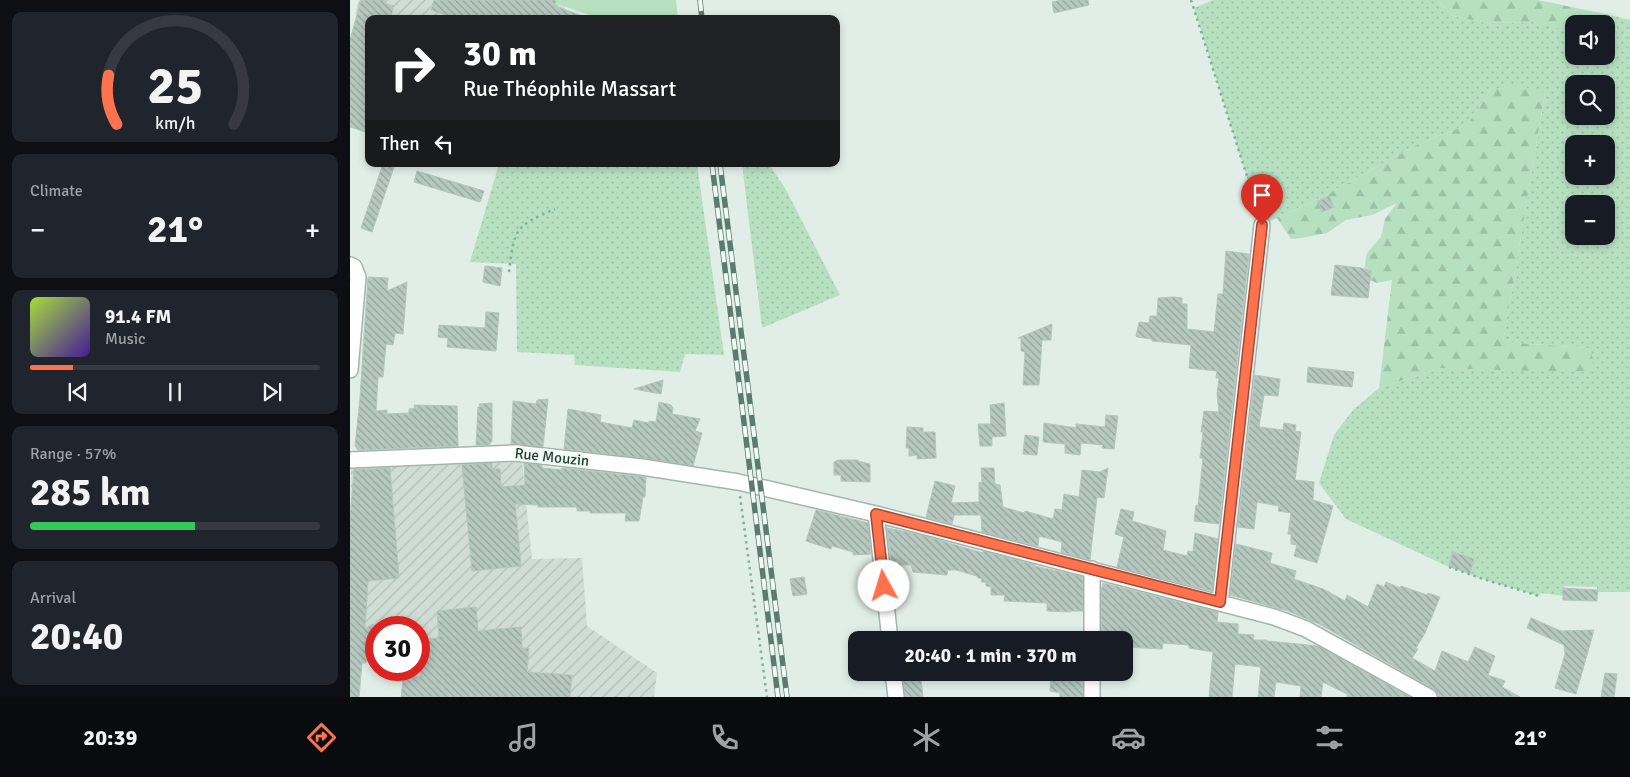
<!DOCTYPE html>
<meta charset="utf-8">
<style>
:root{--surface:#171b24;--page:#20242c;--text:#f1f3f6;--muted:#9ea1a6;--line:#363941;--accent:#fe724d}
body{margin:0;font-family:Signika,sans-serif;background:var(--page);color:var(--text);height:100vh;display:flex;flex-direction:column;font-size:19px;white-space:nowrap}
*{box-sizing:border-box;margin:0}
p{font-size:16px;color:var(--muted)}
.icon{flex:none;width:28px;height:28px;fill:none;stroke:currentColor;stroke-width:2;stroke-linecap:round;stroke-linejoin:round}
.map{position:relative;flex:1;overflow:hidden}
.sheet{display:flex;flex-direction:column;gap:12px;padding:12px;background:#0d0f14;width:350px}
.sheet>*{flex:none}
.banner{position:absolute;left:15px;top:15px;width:475px;height:152px;border-radius:10px;box-shadow:0 2px 8px #0003;background:#202124;color:#fff;overflow:hidden}
.buttons{position:absolute;left:1215px;top:15px;display:grid;gap:10px}
.buttons a{display:grid;place-items:center;width:50px;height:50px;border-radius:10px;background:var(--surface);box-shadow:0 2px 8px #0003;font-size:25px}
.speed{position:absolute;left:15px;top:616px;display:flex;gap:10px;font-size:25px;font-weight:700;text-align:center}
.speed>*{display:grid;place-content:center;width:65px;height:65px;border-radius:50%;background:var(--surface);box-shadow:0 2px 8px #0003;line-height:1}
.speed .limit{border:8px solid #d22;background:#fff;color:#111}
.pin{position:absolute;display:grid;place-items:center;width:42px;height:42px;color:#fff;margin:-51px -21px;border-radius:50% 50% 50% 0;rotate:-45deg;box-shadow:0 0 5px #0007}
.pin .icon{rotate:45deg}
.me{position:absolute;width:55px;margin:-28px;rotate:354deg;stroke-linejoin:round;filter:drop-shadow(0 0 4px #0008)}
.turn{display:flex;align-items:center;gap:18px;height:105px;padding:0 15px;font-size:22px}
.turn .icon{width:65px;height:65px;stroke-width:2.5}
.turn b{display:block;font-size:35px;line-height:42px}
.then{display:flex;align-items:center;height:48px;padding:0 15px;background:#0003;gap:10px;font-size:19px}
.big{font-size:38px;font-weight:700;line-height:1.1}
.sheet .widget{flex:1;display:flex;flex-direction:column;justify-content:center;gap:8px;min-width:0;padding:0 18px;border-radius:10px;background:var(--page)}
.sheet .dial{align-items:center;gap:0}
.dial svg{height:130px;overflow:visible;fill:none;stroke:var(--line);stroke-width:7;stroke-linecap:round;text-anchor:middle}
.dial text{fill:var(--text);stroke:none}
.song{display:flex;align-items:center;gap:15px}
.cover{width:60px;height:60px;border-radius:8px;background:linear-gradient(135deg,hsl(80 70% 55%),hsl(260 70% 35%))}
.played{height:5px;border-radius:2px;background:linear-gradient(90deg,var(--accent) 15%,var(--line) 15%)}
.keys{display:flex;justify-content:space-around;direction:ltr}
.heat{display:flex;justify-content:space-between;align-items:center;font-size:28px;direction:ltr}
.charge{height:8px;border-radius:4px;background:linear-gradient(90deg,#34c759 57%,var(--line) 0)}
.trip{position:absolute;left:498px;top:631px;width:285px;height:50px;border-radius:10px;background:var(--surface);box-shadow:0 2px 8px #0003;font-weight:700;line-height:50px;text-align:center}
.tabs{display:flex;height:80px;justify-content:space-around;align-items:center;background:#090b0e;color:var(--muted)}
.tabs .icon{width:35px;height:35px}
.tabs .current{color:var(--accent)}
.tabs b{font-size:22px;color:var(--text)}
main{display:flex;flex:1;min-height:0}
.map>svg:first-child{display:block}
.industrial{fill:url(#industrial-furrows)}
.grass{fill:url(#grass-dots);fill-rule:evenodd}
.forest{fill:url(#forest-firs)}
.garden{fill:#b7e0c1}
.building{fill:url(#building-back-hatch);stroke:#b2c7be}
.lines{fill:none;stroke-linecap:round;stroke-linejoin:round}
.street-casing{stroke:#a3b5ae;stroke-width:18}
.path{stroke:#7eb3a1;stroke-width:2.5;stroke-dasharray:2.5 4;stroke-linecap:butt}
.street{stroke:#fff;stroke-width:15}
.rail-casing{stroke:#5a7b71;stroke-width:5.5}
.rail{stroke:#f1f9f5;stroke-width:4;stroke-dasharray:11;stroke-linecap:butt}
.route-casing{stroke:#a54a32;stroke-width:12}
.route{stroke:#fe724d;stroke-width:9}
.labels{text-anchor:middle;stroke-width:5;stroke-linejoin:round;paint-order:stroke}
.street-label{font-size:15px;fill:#1f3f35;stroke:#f1f9f5}
</style>
<main>
<section class="sheet">
<div class="widget dial"><svg viewBox="0 0 100 80">
<path d="M14 69A42 42 0 1 1 86 69"/>
<path d="M14 69A42 42 0 0 1 9 39" stroke="#fe724d"/>
<text x="50" y="56" font-size="32" font-weight="700">25</text>
<text x="50" y="72" font-size="11">km/h</text>
</svg></div>
<div class="widget"><p>Climate</p>
<div class="heat"><a>−</a><b class="big">21°</b><a>+</a></div>
</div>
<div class="widget">
<div class="song"><i class="cover"></i><div><b>91.4 FM</b><p>Music</p></div></div>
<div class="played"></div>
<div class="keys"><svg class="icon" aria-label="previous" viewBox="0 0 24 24"><path d="M18 5L8 12l10 7zM5 5v14"/></svg><svg class="icon" aria-label="pause" viewBox="0 0 24 24"><path d="M8 5v14M16 5v14"/></svg><svg class="icon" aria-label="next" viewBox="0 0 24 24"><path d="M6 5l10 7-10 7zM19 5v14"/></svg></div>
</div>
<div class="widget"><p>Range · 57%</p><b class="big">285 km</b><div class="charge"></div></div>
<div class="widget"><p>Arrival</p><b class="big">20:40</b></div>
</section>
<div class="map">
<svg width="1280" height="697" viewBox="0 0 1280 697">
<defs>
<pattern id="industrial-furrows" width="10" height="10" patternUnits="userSpaceOnUse" patternTransform="scale(1.25)"><rect width="10" height="10" fill="#cfddd6"/><path d="M-1 1l2-2M0 10L10 0M9 11l2-2" fill="none" stroke="#b1bfb8"/></pattern>
<pattern id="grass-dots" width="8" height="8" patternUnits="userSpaceOnUse" patternTransform="scale(1.25)"><rect width="8" height="8" fill="#b7e0c1"/><path d="M2 2h.1M6 6h.1" fill="none" stroke="#9dc1a6" stroke-width="1.8" stroke-linecap="round"/></pattern>
<pattern id="forest-firs" width="22" height="20" patternUnits="userSpaceOnUse" patternTransform="scale(1.25)"><rect width="22" height="20" fill="#b7e0c1"/><path d="M5 1l3.5 6h-7zM16 11l3.5 6h-7z" fill="#9dc1a6"/></pattern>
<pattern id="building-back-hatch" width="6" height="6" patternUnits="userSpaceOnUse" patternTransform="scale(1.25)"><rect width="6" height="6" fill="#b6c8c0"/><path d="M-1 5l2 2M0 0l6 6M5-1l2 2" fill="none" stroke="#93a49d"/></pattern>
</defs>
<rect width="100%" height="100%" fill="#e1ede7"/>
<path class="industrial" d="M 9,0 L 195,0 L 215,7 L 212,19 L 23,19 L 5,14 Z
M 172,462 L 182,559 L 232,558 L 237,626 L 307,673 L 304,697 L 58,697 L 60,670 L 69,670 L 69,628 L 26,628 L 26,666 L 25,665 L 13,627 L 0,626 L 1,468 Z"/>
<path class="grass" d="M 863,0 L 1087,0 L 1103,16 L 1137,23 L 1183,22 L 1222,30 L 1224,32 L 1224,56 L 1256,56 L 1256,47 L 1264,48 L 1267,25 L 1260,15 L 1280,20 L 1280,592 L 1247,592 L 1247,587 L 1214,586 L 1214,596 L 1191,593 L 1189,596 L 1133,579 L 1099,567 L 996,519 L 969,483 L 984,435 L 1003,410 L 1029,388 L 1090,368 L 1131,369 L 1238,348 L 1153,342 L 1195,93 L 1140,91 L 1117,125 L 1070,143 L 976,195 L 912,225 L 844,8 ZM 1224,84 L 1256,84 L 1256,116 L 1224,116 ZM 1224,144 L 1256,144 L 1256,176 L 1224,176 ZM 1224,204 L 1256,204 L 1256,236 L 1224,236 Z
M 149,164 L 347,164 L 374,355 L 335,354 L 330,372 L 225,365 L 224,355 L 167,352 L 166,264 L 120,262 Z
M 392,164 L 419,164 L 435,188 L 490,295 L 412,328 Z"/>
<path class="forest" d="M 1087,0 L 1188,0 L 1260,15 L 1267,25 L 1264,48 L 1256,47 L 1256,24 L 1224,24 L 1224,32 L 1183,22 L 1137,23 L 1103,16 Z
M 1163,84 L 1195,93 L 1153,342 L 1238,348 L 1244,360 L 1239,371 L 1221,372 L 1090,368 L 1029,388 L 1042,280 L 1027,283 L 1013,277 L 1017,253 L 1031,237 L 1035,219 L 1047,203 L 1022,215 L 996,220 L 977,233 L 952,238 L 941,239 L 927,218 L 976,195 L 1070,143 L 1117,125 L 1140,91 Z"/>
<path class="garden" d="M 206,0 L 326,0 L 328,19 L 251,19 L 205,3 Z"/>
<path class="building" d="M 11,0 L 34,0 L 34,3 L 44,6 L 40,19 L 19,19 L 19,133 L 0,127 L 0,40 Z
M 84,0 L 206,0 L 205,6 L 235,17 L 235,19 L 95,19 L 96,15 L 81,10 Z
M 711,0 L 738,0 L 739,5 L 704,13 L 702,2 Z
M 33,164 L 45,164 L 22,232 L 11,228 Z
M 67,171 L 134,191 L 130,202 L 64,182 Z
M 979,196 L 984,207 L 972,212 L 968,201 Z
M 876,251 L 899,254 L 869,524 L 844,521 L 846,505 L 848,506 L 853,458 L 850,458 L 853,432 L 851,432 L 854,411 L 869,412 L 867,394 L 869,378 L 866,378 L 867,371 L 839,368 L 841,345 L 802,341 L 802,339 L 787,337 L 786,336 L 789,322 L 799,323 L 800,316 L 807,316 L 808,298 L 824,297 L 832,298 L 832,304 L 837,304 L 837,329 L 864,332 L 868,294 L 873,294 Z
M 985,265 L 1011,268 L 1021,271 L 1018,298 L 981,295 Z
M 135,266 L 152,268 L 150,286 L 133,282 Z
M 18,277 L 38,278 L 37,291 L 57,282 L 53,334 L 45,333 L 43,345 L 36,344 L 33,377 L 28,377 L 26,411 L 37,410 L 37,414 L 59,413 L 59,409 L 65,408 L 64,405 L 107,406 L 108,446 L 8,450 L 5,446 L 10,398 Z
M 136,312 L 149,313 L 146,351 L 97,347 L 98,338 L 88,337 L 89,325 L 135,328 Z
M 702,324 L 701,340 L 692,340 L 689,385 L 673,385 L 675,352 L 671,351 L 671,338 L 668,338 Z
M 958,367 L 1004,372 L 1002,387 L 957,382 Z
M 905,375 L 930,379 L 928,396 L 914,395 L 909,427 L 933,430 L 934,423 L 946,425 L 945,431 L 951,432 L 945,480 L 964,482 L 963,500 L 983,506 L 967,563 L 944,556 L 947,545 L 941,544 L 941,534 L 938,534 L 941,513 L 928,511 L 929,506 L 907,502 L 904,529 L 888,527 Z
M 313,380 L 311,394 L 284,389 Z
M 198,399 L 193,447 L 161,444 L 163,401 L 186,404 L 187,400 Z
M 309,402 L 321,405 L 323,408 L 322,414 L 350,419 L 345,431 L 352,433 L 343,466 L 293,458 L 214,449 L 218,409 L 251,415 L 250,422 L 282,428 L 284,420 L 299,423 L 299,421 L 306,422 Z
M 142,403 L 142,441 L 139,445 L 126,445 L 128,407 L 130,407 L 129,404 Z
M 654,403 L 656,436 L 642,437 L 642,446 L 630,446 L 628,424 L 641,424 L 640,405 Z
M 756,415 L 768,416 L 764,449 L 752,448 L 753,445 L 731,443 L 730,455 L 715,453 L 715,444 L 693,442 L 694,423 L 726,428 L 726,424 L 755,427 Z
M 557,427 L 573,428 L 573,432 L 585,432 L 586,458 L 567,459 L 567,455 L 559,456 L 559,448 L 556,448 Z
M 675,435 L 689,437 L 687,455 L 673,454 Z
M 488,460 L 508,460 L 508,461 L 520,464 L 520,482 L 491,481 L 491,475 L 484,475 L 484,462 Z
M 142,463 L 142,469 L 150,469 L 151,487 L 175,485 L 174,463 L 192,465 L 192,468 L 212,470 L 212,468 L 296,477 L 295,497 L 293,497 L 289,521 L 275,521 L 276,513 L 240,513 L 240,511 L 227,511 L 227,507 L 188,507 L 188,505 L 165,504 L 171,566 L 122,571 L 112,465 Z
M 40,468 L 49,578 L 18,581 L 15,629 L 23,624 L 21,656 L 17,656 L 16,663 L 12,663 L 9,697 L 0,697 L 0,520 L 4,470 Z
M 631,468 L 644,468 L 645,484 L 650,485 L 653,507 L 674,513 L 675,511 L 703,519 L 705,509 L 712,510 L 714,494 L 729,497 L 732,470 L 750,472 L 758,468 L 754,498 L 747,497 L 740,560 L 711,552 L 712,542 L 689,536 L 688,546 L 632,532 L 631,515 L 604,515 L 602,524 L 576,517 L 585,481 L 605,486 L 601,503 L 629,502 L 629,482 L 632,483 Z
M 771,509 L 784,512 L 782,521 L 816,531 L 813,550 L 837,556 L 838,551 L 843,552 L 845,533 L 868,539 L 862,591 L 767,567 L 774,537 L 765,534 Z
M 466,510 L 518,523 L 521,554 L 503,555 L 503,552 L 482,546 L 481,549 L 456,541 Z
M 537,528 L 571,535 L 633,553 L 633,551 L 685,565 L 685,566 L 733,577 L 733,611 L 720,611 L 720,612 L 697,611 L 697,603 L 654,601 L 655,595 L 641,595 L 641,587 L 636,586 L 636,582 L 631,582 L 632,579 L 628,578 L 627,576 L 606,570 L 598,570 L 597,575 L 563,572 L 561,565 L 548,565 L 548,561 L 541,562 Z
M 886,544 L 922,553 L 920,563 L 946,571 L 944,579 L 973,589 L 995,601 L 997,595 L 1018,607 L 1027,584 L 1034,587 L 1036,582 L 1050,588 L 1051,586 L 1077,595 L 1078,593 L 1090,597 L 1075,633 L 1066,648 L 1068,649 L 1062,658 L 1085,671 L 1092,651 L 1118,662 L 1125,647 L 1145,656 L 1138,675 L 1155,681 L 1152,687 L 1170,697 L 1088,697 L 1087,693 L 1084,689 L 969,624 L 938,611 L 880,595 Z
M 1103,552 L 1124,559 L 1120,573 L 1101,567 L 1099,565 Z
M 454,577 L 457,594 L 443,596 L 440,579 Z
M 753,583 L 868,612 L 867,622 L 888,624 L 888,634 L 904,635 L 903,640 L 917,640 L 917,641 L 968,646 L 1060,697 L 997,697 L 997,694 L 973,682 L 971,697 L 950,697 L 951,686 L 926,682 L 924,697 L 908,697 L 911,667 L 885,664 L 882,697 L 859,697 L 863,652 L 839,648 L 839,645 L 813,643 L 812,649 L 774,647 L 774,640 L 751,640 L 751,591 Z
M 1213,588 L 1248,590 L 1247,601 L 1213,600 Z
M 126,607 L 128,631 L 171,627 L 172,648 L 179,648 L 177,672 L 222,675 L 220,697 L 51,697 L 53,679 L 58,679 L 58,676 L 70,677 L 74,639 L 89,638 L 87,611 Z
M 1181,618 L 1211,631 L 1244,630 L 1226,694 L 1205,688 L 1215,654 L 1214,645 L 1177,628 Z
M 552,672 L 570,672 L 573,697 L 555,697 Z
M 701,672 L 733,672 L 733,697 L 710,697 L 710,693 L 700,691 Z
M 1255,673 L 1267,674 L 1264,697 L 1251,697 Z"/>
<g class="lines">
<defs>
<path id="street" d="M 0,265 L 4,267 L 8,277 L 0,370
M 0,460 L 165,453 L 292,467 L 388,482 L 526,514 L 924,617 L 956,629 L 1079,697
M 526,514 L 540,640
M 742,569 L 742,640
M 870,602 L 912,225
M 543,672 L 546,697
M 742,672 L 742,697"/>
</defs>
<use href="#street" class="street-casing"/>
<path class="path" d="M 841,0 L 908,211
M 159,272 C 164,229 165,226 205,209
M 390,496 L 417,697
M 1099,567 L 1133,579 L 1189,596"/>
<use href="#street" class="street"/>
<defs>
<path id="rail" d="M 350,0 L 352,19
M 362,164 L 428,697
M 370,164 L 437,697"/>
</defs>
<use href="#rail" class="rail-casing"/>
<use href="#rail" class="rail"/>
</g>
<g class="lines">
<defs>
<path id="route" d="M 534,586 L 526,514 L 870,602 L 912,225"/>
</defs>
<use href="#route" class="route-casing"/>
<use href="#route" class="route"/>
</g>
<g class="labels">
<g class="street-label">
<text transform="translate(202 457) rotate(6)" y="5">Rue Mouzin</text>
</g>
</g>
</svg>
<div class="buttons">
<a><svg class="icon" aria-label="sound" viewBox="0 0 24 24"><path d="M4 9h4l5-4v14l-5-4H4zM17 9q2 3 0 6"/></svg></a>
<a><svg class="icon" aria-label="search" viewBox="0 0 24 24"><circle cx="10" cy="10" r="6"/><path d="M15 15l6 6"/></svg></a>
<a>+</a>
<a>−</a>
</div>
<div class="speed"><div class="limit">30</div></div>
<div class="pin" style="left:912px;top:225px;background:#d93025"><svg class="icon" aria-label="arrive" viewBox="0 0 24 24"><path d="M6 21V4h12l-3 4 3 4H6"/></svg></div>
<svg class="me" style="left:534px;top:586px" viewBox="-20 -20 40 40"><circle r="19" fill="#fff"/><path d="M0-13L10 11 0 6-10 11z" fill="#fe724d"/></svg>
<div class="trip">20:40 · 1 min · 370 m</div>
<div class="banner">
<div class="turn"><svg class="icon" aria-label="right" viewBox="0 0 24 24"><path d="M7 20v-9h11M14 6l5 5-5 5"/></svg><div><b>30 m</b>Rue Théophile Massart</div></div>
<div class="then">Then<svg class="icon" aria-label="left" viewBox="0 0 24 24"><path d="M17 20v-9H6M10 6l-5 5 5 5"/></svg></div>
</div>
</div>
</main>
<nav class="tabs">
<b>20:39</b>
<svg class="icon current" aria-label="directions" viewBox="0 0 24 24"><path d="M12 3l9 9-9 9-9-9zM9 14v-3h6M13 9l2 2-2 2"/></svg>
<svg class="icon" aria-label="music" viewBox="0 0 24 24"><path d="M9 18V5l10-2v13"/><circle cx="6" cy="18" r="3"/><circle cx="16" cy="16" r="3"/></svg>
<svg class="icon" aria-label="phone" viewBox="0 0 24 24"><path d="M5 4h4l2 5-3 2q2 4 5 5l2-3 5 2v4C11 20 4 13 5 4z"/></svg>
<svg class="icon" aria-label="climate" viewBox="0 0 24 24"><path d="M12 3v18M4 7l16 10M4 17L20 7"/></svg>
<svg class="icon" aria-label="car" viewBox="0 0 24 24"><path d="M5 17H2v-5l4-1 3-4h7l3 4 3 1v5h-3M9 17h6M6 11h13"/><circle cx="7" cy="17" r="2"/><circle cx="17" cy="17" r="2"/></svg>
<svg class="icon" aria-label="filters" viewBox="0 0 24 24"><path d="M4 7h16M4 17h16"/><circle cx="9" cy="7" r="2"/><circle cx="15" cy="17" r="2"/></svg>
<b>21°</b>
</nav>
